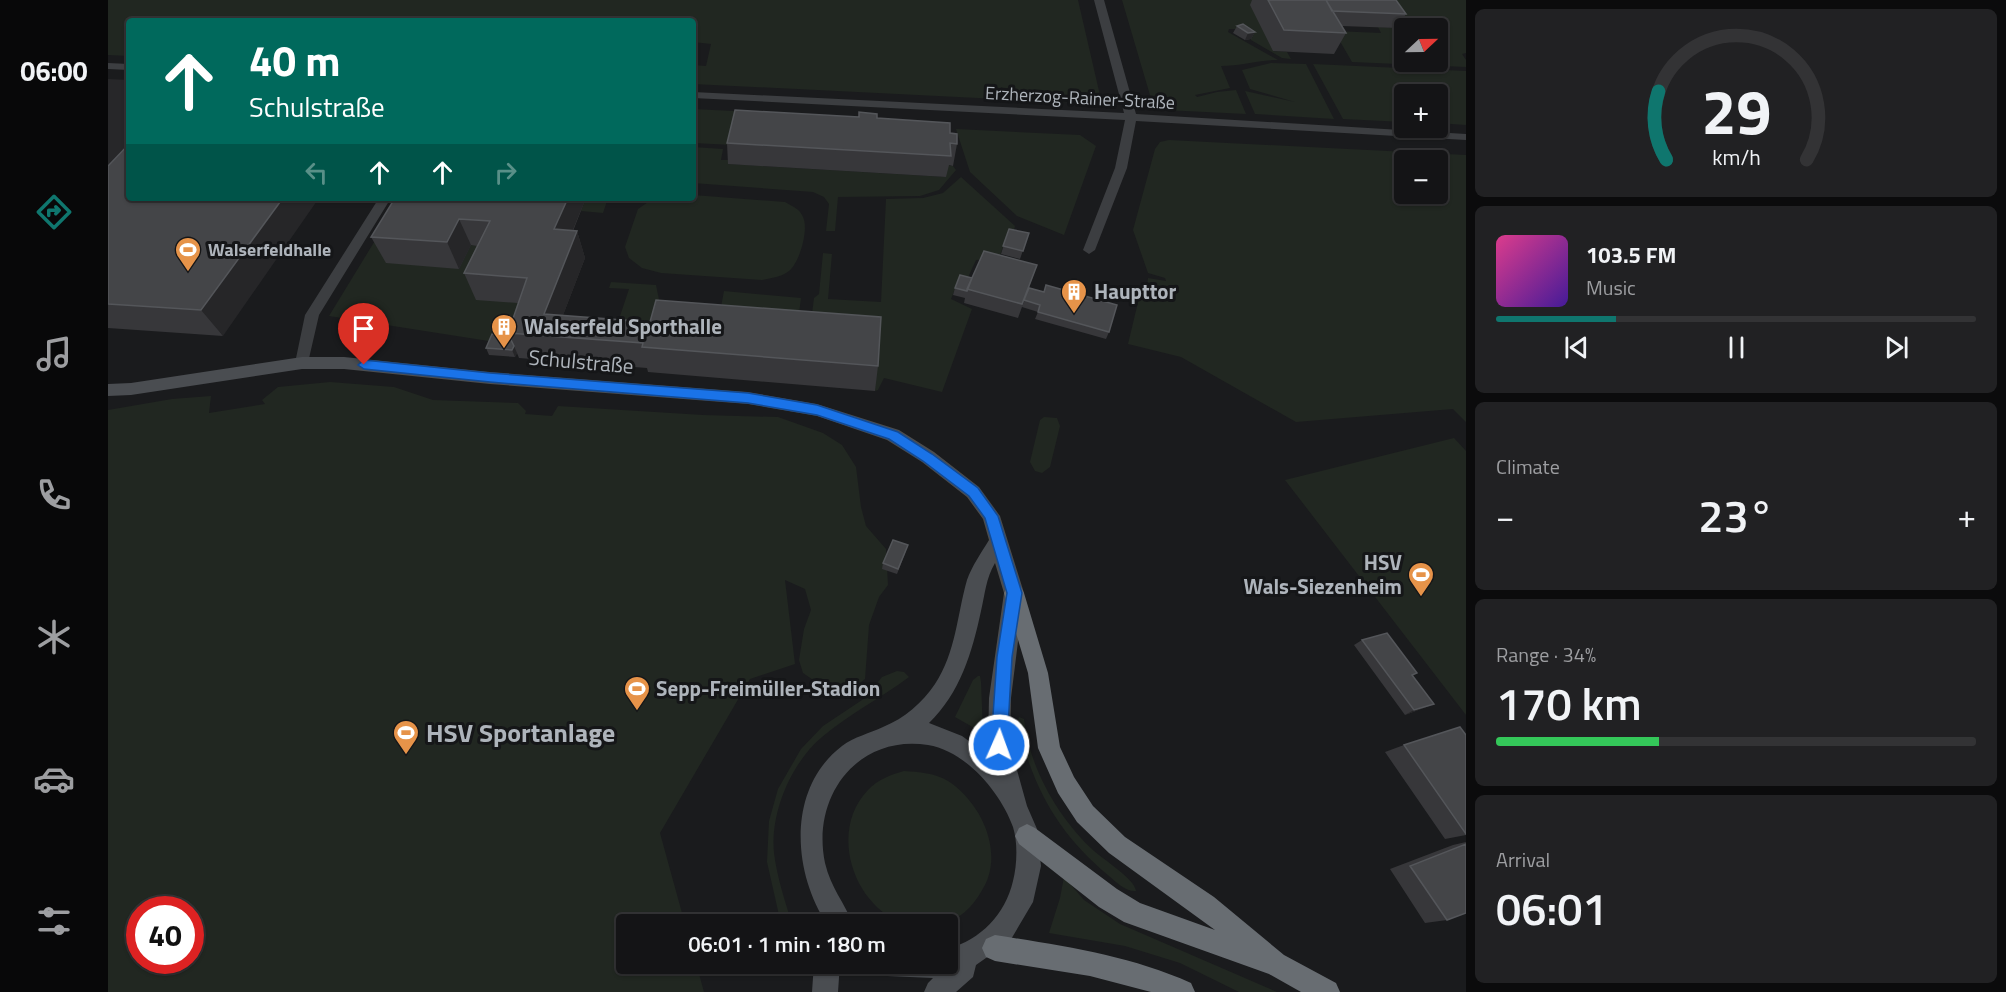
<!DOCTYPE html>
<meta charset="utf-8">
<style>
:root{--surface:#141416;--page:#212123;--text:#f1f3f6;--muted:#9d9ea1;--line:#333335;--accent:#0f766e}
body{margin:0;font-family:"Titillium Web",sans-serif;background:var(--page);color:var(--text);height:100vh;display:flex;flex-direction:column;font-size:22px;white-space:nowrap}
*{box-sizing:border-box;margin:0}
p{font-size:20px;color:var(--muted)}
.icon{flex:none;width:33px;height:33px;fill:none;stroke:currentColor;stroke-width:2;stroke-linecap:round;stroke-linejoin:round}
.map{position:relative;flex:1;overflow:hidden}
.sheet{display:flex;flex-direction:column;gap:9px;padding:9px;background:#0b0b0c;width:540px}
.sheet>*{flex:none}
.top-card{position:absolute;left:18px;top:18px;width:570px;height:183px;border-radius:6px;box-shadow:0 2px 4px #0004,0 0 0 2px var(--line);background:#00695c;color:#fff;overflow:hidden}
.needle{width:39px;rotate:68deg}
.controls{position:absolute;left:1286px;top:18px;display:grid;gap:12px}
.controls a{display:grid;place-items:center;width:54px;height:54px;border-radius:6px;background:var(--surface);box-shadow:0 2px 4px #0004,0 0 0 2px var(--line);font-size:30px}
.speed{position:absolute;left:18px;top:896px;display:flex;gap:12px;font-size:30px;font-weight:700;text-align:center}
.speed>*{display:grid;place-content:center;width:78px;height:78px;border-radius:50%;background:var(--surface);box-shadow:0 2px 4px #0004,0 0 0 2px var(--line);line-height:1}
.speed .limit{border:9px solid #d22;background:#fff;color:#111}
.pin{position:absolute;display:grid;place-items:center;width:51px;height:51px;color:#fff;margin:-62px -26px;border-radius:50% 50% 50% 0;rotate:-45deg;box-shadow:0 0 6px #0007}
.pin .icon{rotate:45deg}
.me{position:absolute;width:66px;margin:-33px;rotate:2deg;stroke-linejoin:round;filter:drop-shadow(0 0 4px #0008)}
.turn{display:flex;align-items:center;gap:21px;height:126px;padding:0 24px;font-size:27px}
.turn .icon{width:78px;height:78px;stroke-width:2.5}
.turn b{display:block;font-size:42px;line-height:51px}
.lanes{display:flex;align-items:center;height:57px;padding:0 24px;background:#0003;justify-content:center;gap:30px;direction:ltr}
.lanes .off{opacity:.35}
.big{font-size:45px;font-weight:600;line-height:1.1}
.sheet .card{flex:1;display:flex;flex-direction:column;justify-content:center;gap:9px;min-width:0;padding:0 21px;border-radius:9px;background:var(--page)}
.sheet .dial{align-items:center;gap:0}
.dial svg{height:156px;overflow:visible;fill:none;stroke:var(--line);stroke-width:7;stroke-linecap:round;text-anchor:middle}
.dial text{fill:var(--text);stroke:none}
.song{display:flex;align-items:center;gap:18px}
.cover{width:72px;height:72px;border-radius:9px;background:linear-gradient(135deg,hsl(330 70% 55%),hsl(260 70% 35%))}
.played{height:6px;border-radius:3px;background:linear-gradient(90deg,var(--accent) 25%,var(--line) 25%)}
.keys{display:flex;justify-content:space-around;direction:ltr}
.heat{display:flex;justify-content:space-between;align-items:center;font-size:33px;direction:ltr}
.charge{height:9px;border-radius:4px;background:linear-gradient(90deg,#34c759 34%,var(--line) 0)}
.trip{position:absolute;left:508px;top:914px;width:342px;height:60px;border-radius:6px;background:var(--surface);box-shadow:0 2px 4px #0004,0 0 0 2px var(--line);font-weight:600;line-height:60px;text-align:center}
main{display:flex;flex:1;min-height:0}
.tab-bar{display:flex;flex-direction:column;width:108px;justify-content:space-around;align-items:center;background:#080809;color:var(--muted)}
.tab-bar .icon{width:42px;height:42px}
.tab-bar .selected{color:var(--accent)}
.tab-bar b{font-size:27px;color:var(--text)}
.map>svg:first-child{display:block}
.built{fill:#272729}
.green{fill:#212721;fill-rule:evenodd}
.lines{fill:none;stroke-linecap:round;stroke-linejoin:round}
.lane{fill:#3c3e41;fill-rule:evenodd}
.secondary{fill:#4a4d51;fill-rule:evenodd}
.highway{fill:#686d72;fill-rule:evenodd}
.wall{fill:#37373a}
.shaded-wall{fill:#262628}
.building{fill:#444548;stroke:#54565a;stroke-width:1.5}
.route{fill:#1a73e8;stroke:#114b97;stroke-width:1.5}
.labels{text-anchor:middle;stroke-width:6;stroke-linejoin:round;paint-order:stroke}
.far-street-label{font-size:18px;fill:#aeb4bb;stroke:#151618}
.far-poi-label{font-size:18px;font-weight:bold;fill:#aeb4bb;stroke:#151618;text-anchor:start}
.poi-label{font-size:21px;font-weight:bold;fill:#aeb4bb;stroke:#151618;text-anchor:start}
.street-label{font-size:21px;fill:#aeb4bb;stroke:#151618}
.near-poi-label{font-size:26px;font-weight:bold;fill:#aeb4bb;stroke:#151618;text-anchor:start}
</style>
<main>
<nav class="tab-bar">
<b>06:00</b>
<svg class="icon selected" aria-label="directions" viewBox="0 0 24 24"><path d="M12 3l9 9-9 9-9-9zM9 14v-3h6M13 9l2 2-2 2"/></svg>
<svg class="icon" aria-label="music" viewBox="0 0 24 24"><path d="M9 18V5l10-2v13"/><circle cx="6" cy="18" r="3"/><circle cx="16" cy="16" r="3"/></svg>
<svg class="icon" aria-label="phone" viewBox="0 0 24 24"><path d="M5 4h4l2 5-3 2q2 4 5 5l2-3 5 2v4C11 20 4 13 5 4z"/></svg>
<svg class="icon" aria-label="climate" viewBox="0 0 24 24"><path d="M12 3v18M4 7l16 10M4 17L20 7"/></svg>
<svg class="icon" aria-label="car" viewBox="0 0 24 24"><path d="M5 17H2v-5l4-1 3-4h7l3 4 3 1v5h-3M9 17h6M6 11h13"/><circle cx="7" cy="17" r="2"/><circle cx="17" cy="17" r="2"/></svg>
<svg class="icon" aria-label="filters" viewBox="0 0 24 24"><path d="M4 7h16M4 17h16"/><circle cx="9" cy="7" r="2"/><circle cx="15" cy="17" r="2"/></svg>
</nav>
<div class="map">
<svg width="1358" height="992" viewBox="0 0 1358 992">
<rect width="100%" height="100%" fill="#1a1b1d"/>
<path class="built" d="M 0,79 L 21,80 L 21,187 L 0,210 Z"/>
<path class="green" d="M 0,0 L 970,0 L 994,104 L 585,84 L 585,65 L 598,66 L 603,44 L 585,42 L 585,21 L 21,21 L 21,56 L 0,55 Z
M 1014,0 L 1358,0 L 1358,53 L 1354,54 L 1358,60 L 1358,67 L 1244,62 L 1226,31 L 1273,33 L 1270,27 L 1289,28 L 1199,9 L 1165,51 L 1179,52 L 1183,59 L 1174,58 L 1143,40 L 1143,36 L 1133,29 L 1121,29 L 1120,32 L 1170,60 C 1150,60 1133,66 1113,66 L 1122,88 L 1087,95 L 1089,97 L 1109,92 L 1128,90 L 1138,114 L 1057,110 L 1051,108 L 1044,102 ZM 1296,28 L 1329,28 L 1329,62 L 1296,62 Z
M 1163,63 L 1198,64 L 1226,119 L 1147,114 L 1137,91 L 1187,102 L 1142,89 L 1134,70 Z
M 1205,64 L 1358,71 L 1358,125 L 1329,123 L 1329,94 L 1296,94 L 1296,122 L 1235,119 Z
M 585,109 L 711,115 L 625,145 L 585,143 Z
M 848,129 L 972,135 L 988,146 L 956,235 L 909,216 L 862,172 Z
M 1061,140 L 1358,155 L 1358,422 L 1345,409 L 1188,422 L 1073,357 L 1020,344 L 1031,298 L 1038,299 L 1040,278 L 1058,281 L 1057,278 L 1040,273 L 1025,230 L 1047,149 L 1052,142 ZM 1296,160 L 1329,160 L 1329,194 L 1296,194 Z
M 585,147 L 615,149 L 613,160 L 621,160 L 621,164 L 838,177 L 838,165 L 845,166 L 848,170 L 831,190 L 812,196 L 730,197 L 727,231 L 718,231 L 721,204 L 716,197 L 705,192 L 585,183 Z
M 853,177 L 907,226 L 904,237 L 899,236 L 891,258 L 868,260 L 857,284 L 850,282 L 843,299 L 864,309 L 834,392 L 776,378 L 770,390 L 767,391 L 769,343 L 701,337 L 706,298 L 711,294 L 715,253 L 724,254 L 720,299 L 773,302 L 778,199 L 815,198 L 835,193 Z
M 585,195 L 677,202 C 684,206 692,209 695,217 C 701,229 692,262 681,271 C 673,277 664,278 654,280 L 553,273 L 534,268 L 521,258 L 517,247 L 530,209 L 546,198 L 585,198 Z
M 293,198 L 305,218 L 351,269 L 363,245 L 392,247 L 428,304 L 417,344 L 387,342 L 221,316 Z
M 478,198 L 500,198 L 495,213 L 473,211 Z
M 503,282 L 548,285 L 553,309 L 612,312 L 616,291 L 693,298 L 688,336 L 511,319 L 521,289 L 501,288 Z
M 222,382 L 286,387 L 325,400 L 410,403 L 418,411 L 417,414 L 444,416 L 450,406 L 595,415 L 670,417 L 715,433 L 734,445 L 748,467 L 753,507 L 758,526 L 778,549 L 780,585 L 771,597 L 761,625 L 757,679 L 744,689 L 717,688 L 695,673 L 691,660 L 696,629 L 703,610 L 697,589 L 677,580 L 687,664 L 642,679 L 552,833 L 577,924 L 519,924 L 519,963 L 588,963 L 596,992 L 0,992 L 0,410 L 64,399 L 103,396 L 101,413 L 157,404 L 154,400 L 170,387 ZM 32,909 L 82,909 L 82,960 L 32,960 Z
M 936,417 L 949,418 L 952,426 L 942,467 L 934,473 L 927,471 L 922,462 L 932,420 Z
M 1346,438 L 1358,451 L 1358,715 L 1177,480 Z
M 789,671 L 796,672 L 801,677 C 773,698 741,714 714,737 C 683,763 662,813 666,853 C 669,877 677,901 684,924 L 673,924 L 659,862 L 661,821 L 670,789 L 693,749 L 715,726 L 757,698 L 774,677 Z
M 870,676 L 872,676 L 873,682 L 875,733 L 847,717 L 865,680 Z
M 911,717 L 916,719 C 921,767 950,818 986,851 C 996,860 1027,879 1028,891 C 1018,892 1008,882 1001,876 C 957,839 933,802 916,748 C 913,739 907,726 911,717 Z
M 796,771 C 811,772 827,773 840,781 C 874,803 898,855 873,892 C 859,915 845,924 818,924 C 809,924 799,924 790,921 C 743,900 722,829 760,790 C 770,779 783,775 796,771 Z
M 956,877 L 976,900 L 1012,924 L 1169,992 L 1131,992 L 1072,963 L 1017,946 L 941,933 L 952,898 Z"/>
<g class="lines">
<path class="lane" d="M 986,0 L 996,0 L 1028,114 L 1358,134 L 1358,140 L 1028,121 L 1019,168 L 987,250 L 981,254 L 975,250 L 1007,168 L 1017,120 L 585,98 L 585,92 L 1016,113 Z
M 0,63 L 21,64 L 21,70 L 0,69 Z
M 271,198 L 283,198 L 211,315 L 199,367 L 189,367 L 187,363 L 197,315 Z"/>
<path class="secondary" d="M 194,357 L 236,357 L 382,372 L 640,392 L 709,404 L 791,430 L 826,452 L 871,487 L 892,516 L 916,593 L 903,698 L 902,745 L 919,806 L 929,829 L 933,866 L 925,902 L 902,941 L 868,965 L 865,977 L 848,992 L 816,992 L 820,983 L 825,978 L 779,976 L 770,972 L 766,963 L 840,963 L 840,949 C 873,939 897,915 905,881 C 909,865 910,843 905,827 C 893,793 858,751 820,745 C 750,734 703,796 717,863 C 723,888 736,902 745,924 L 719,924 C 684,871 679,788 734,746 C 746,737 762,733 775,727 C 797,718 814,703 827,684 C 848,652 849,615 859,580 C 864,566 873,553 881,540 L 875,519 L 859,497 L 814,462 L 779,440 L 709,416 L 640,404 L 382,384 L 236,369 L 194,369 L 23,395 L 0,396 L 0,384 L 23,383 ZM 887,563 L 896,593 L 881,698 L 880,745 L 883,757 L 854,736 L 821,723 C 852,693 864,653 873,611 C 877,594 878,578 887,563 Z
M 706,963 L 732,963 L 730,992 L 704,992 Z"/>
<path class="highway" d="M 906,584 L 913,587 L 916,593 L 940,673 L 952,747 L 966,777 L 985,806 L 1017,837 L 1106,897 L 1176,955 L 1228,983 L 1232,992 L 1193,992 L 1161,974 L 1016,922 L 991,907 L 911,844 L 907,836 L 911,828 L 919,824 L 927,828 L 1009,889 L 1032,903 L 1107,930 L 1001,853 L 969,822 L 950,793 L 930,748 L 920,673 L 896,593 L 899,587 Z
M 887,935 C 955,946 1020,955 1083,983 L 1087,992 L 1043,992 L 982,976 L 887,961 L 878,957 L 874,948 L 878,939 Z"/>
</g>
<path class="wall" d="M 1144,0 L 1288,0 L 1298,14 L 1289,28 L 1234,26 L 1238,33 L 1226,54 L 1165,51 L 1142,5 Z
M 1129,26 L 1147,32 L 1143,39 L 1137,40 L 1125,33 Z
M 585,39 L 589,53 L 587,64 L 585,63 Z
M 769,118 L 842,133 L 849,144 L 845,166 L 841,165 L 838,177 L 620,164 L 619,143 Z
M 0,166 L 115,336 L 0,328 Z
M 287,198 L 478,198 L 465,231 L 469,231 L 477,258 L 455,315 L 770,366 L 767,391 L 540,372 L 539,368 L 411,358 L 409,353 L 407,357 L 381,355 L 378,348 L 401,336 L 400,333 L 410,303 L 368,300 L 356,273 L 369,246 L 363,245 L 351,269 L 278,263 L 263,237 Z
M 901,229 L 921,233 L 912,259 L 893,254 Z
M 929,265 L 910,318 L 856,303 L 857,298 L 845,295 L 847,288 L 864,278 Z
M 921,288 L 1001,332 L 998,339 L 927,319 L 930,312 L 914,307 Z
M 798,551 L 789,574 L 774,569 L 775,563 Z
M 1254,640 L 1309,673 L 1304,675 L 1326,704 L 1297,715 L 1246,645 Z
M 1358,735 L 1358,835 L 1337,839 L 1277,752 L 1296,745 Z
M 1358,842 L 1358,913 L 1339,920 L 1317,923 L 1282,869 L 1345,845 Z"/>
<path class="shaded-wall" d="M 1147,32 L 1143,39 L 1137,40 L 1140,33 Z
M 588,39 L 589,53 L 587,64 L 585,49 Z
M 175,198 L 211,198 L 115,336 L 93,310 Z
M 460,198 L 478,198 L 454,256 L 446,229 Z
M 351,219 L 363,245 L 351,269 L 339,242 Z
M 469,231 L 477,258 L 447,336 L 436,314 Z
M 406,346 L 409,353 L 407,357 L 404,350 Z
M 1326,704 L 1316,708 L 1297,715 L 1306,710 Z"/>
<path class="building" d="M 1160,0 L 1218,0 L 1238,33 L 1176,30 Z
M 1218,0 L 1288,0 L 1298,14 L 1224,11 Z
M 1135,24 L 1147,32 L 1140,33 L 1129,26 Z
M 585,39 L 588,39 L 585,49 Z
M 627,110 L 751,117 L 751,112 L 769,114 L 769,118 L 842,123 L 842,133 L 849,134 L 849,144 L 842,143 L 843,156 L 619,143 Z
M 21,144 L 21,198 L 175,198 L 93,310 L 0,304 L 0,166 Z
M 287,198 L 460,198 L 446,229 L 469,231 L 436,314 L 542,322 L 548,300 L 773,317 L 770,366 L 534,347 L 535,343 L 400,333 L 419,278 L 356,273 L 382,221 L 351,219 L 339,242 L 263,237 Z
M 901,229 L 921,233 L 915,251 L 895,246 Z
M 876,251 L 929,265 L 914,304 L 859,289 Z
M 852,275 L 864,278 L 859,291 L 847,288 Z
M 938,285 L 1009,305 L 1001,332 L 930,312 L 932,305 L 916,300 L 921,288 L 936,292 Z
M 384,334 L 401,336 L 406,346 L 404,350 L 378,348 Z
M 785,540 L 800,545 L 790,569 L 775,563 Z
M 1279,633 L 1309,673 L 1304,675 L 1326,704 L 1306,710 L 1254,640 Z
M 1352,727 L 1358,735 L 1358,834 L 1296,745 Z
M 1358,844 L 1358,913 L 1339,920 L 1302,866 Z"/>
<path class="route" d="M 256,360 L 382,373 L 640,393 L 709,405 L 790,432 L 824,454 L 870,488 L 890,516 L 914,593 L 904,657 L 899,745 L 897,751 L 891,753 L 885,751 L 883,745 L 889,657 L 899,593 L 877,518 L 861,496 L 815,461 L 781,439 L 709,415 L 640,403 L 382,382 L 256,369 L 250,365 Z"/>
<defs>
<symbol id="stadium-pin" viewBox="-11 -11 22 30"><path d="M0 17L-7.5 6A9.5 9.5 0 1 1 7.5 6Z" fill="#e69349" stroke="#151618"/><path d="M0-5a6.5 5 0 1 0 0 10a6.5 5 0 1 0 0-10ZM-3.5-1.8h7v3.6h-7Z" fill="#fff"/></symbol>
<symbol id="building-pin" viewBox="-11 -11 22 30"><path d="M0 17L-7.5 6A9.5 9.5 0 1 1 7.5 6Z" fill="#e69349" stroke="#151618"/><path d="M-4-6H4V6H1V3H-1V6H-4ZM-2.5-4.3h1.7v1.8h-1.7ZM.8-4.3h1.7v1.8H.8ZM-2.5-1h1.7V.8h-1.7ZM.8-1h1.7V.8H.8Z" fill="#fff"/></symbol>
</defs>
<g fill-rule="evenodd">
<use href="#stadium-pin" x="65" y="235" width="30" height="40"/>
<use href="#building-pin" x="951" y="277" width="30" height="40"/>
<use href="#building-pin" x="381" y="312" width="30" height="40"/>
<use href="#stadium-pin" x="1298" y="560" width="30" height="40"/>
<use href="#stadium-pin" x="514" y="674" width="30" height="40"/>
<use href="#stadium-pin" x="283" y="718" width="30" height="40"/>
</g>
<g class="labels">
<g class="far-street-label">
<text transform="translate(972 98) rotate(3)" y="6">Erzherzog-Rainer-Straße</text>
</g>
<g class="far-poi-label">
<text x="100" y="256">Walserfeldhalle</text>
</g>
<g class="poi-label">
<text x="986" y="299">Haupttor</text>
<text x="416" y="334">Walserfeld Sporthalle</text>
<text x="1294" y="570" text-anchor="end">HSV<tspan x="1294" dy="24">Wals-Siezenheim</tspan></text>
<text x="548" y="696">Sepp-Freimüller-Stadion</text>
</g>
<g class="street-label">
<text transform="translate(473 362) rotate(5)" y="7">Schulstraße</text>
</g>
<g class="near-poi-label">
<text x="318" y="742">HSV Sportanlage</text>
</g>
</g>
</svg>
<div class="controls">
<a><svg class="needle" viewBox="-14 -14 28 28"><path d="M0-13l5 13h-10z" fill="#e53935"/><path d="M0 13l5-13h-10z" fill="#9d9ea1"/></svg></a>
<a>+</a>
<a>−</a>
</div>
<div class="speed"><div class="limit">40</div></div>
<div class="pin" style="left:256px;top:365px;background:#d93025"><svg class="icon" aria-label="arrive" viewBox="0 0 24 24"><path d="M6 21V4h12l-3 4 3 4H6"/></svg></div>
<svg class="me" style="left:891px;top:745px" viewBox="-20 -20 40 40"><circle r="17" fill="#1a73e8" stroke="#fff" stroke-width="3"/><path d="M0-11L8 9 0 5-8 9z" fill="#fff"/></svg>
<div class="trip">06:01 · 1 min · 180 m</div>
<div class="top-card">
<div class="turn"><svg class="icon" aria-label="ahead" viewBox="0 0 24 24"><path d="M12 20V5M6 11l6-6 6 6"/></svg><div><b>40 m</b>Schulstraße</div></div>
<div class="lanes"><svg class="icon off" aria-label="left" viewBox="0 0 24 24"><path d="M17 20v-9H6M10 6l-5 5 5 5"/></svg><svg class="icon" aria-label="ahead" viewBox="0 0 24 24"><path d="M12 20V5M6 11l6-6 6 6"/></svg><svg class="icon" aria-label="ahead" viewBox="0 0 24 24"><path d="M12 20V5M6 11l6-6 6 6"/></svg><svg class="icon off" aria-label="right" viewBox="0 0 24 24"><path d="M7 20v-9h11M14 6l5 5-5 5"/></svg></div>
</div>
</div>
<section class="sheet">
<div class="card dial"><svg viewBox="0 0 100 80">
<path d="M14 69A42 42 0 1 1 86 69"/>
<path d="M14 69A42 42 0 0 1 10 34" stroke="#0f766e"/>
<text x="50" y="56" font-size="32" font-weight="700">29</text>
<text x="50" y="72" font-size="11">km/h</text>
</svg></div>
<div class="card">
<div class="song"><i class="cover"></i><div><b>103.5 FM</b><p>Music</p></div></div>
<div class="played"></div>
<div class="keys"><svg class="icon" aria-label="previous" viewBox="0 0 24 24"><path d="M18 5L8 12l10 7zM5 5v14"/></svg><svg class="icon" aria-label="pause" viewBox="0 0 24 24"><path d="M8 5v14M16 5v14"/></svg><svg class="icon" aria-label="next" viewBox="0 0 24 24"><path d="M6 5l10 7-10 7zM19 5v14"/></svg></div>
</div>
<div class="card"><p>Climate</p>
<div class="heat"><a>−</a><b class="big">23°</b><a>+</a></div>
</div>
<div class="card"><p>Range · 34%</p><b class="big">170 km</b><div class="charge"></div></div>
<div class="card"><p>Arrival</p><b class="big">06:01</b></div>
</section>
</main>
